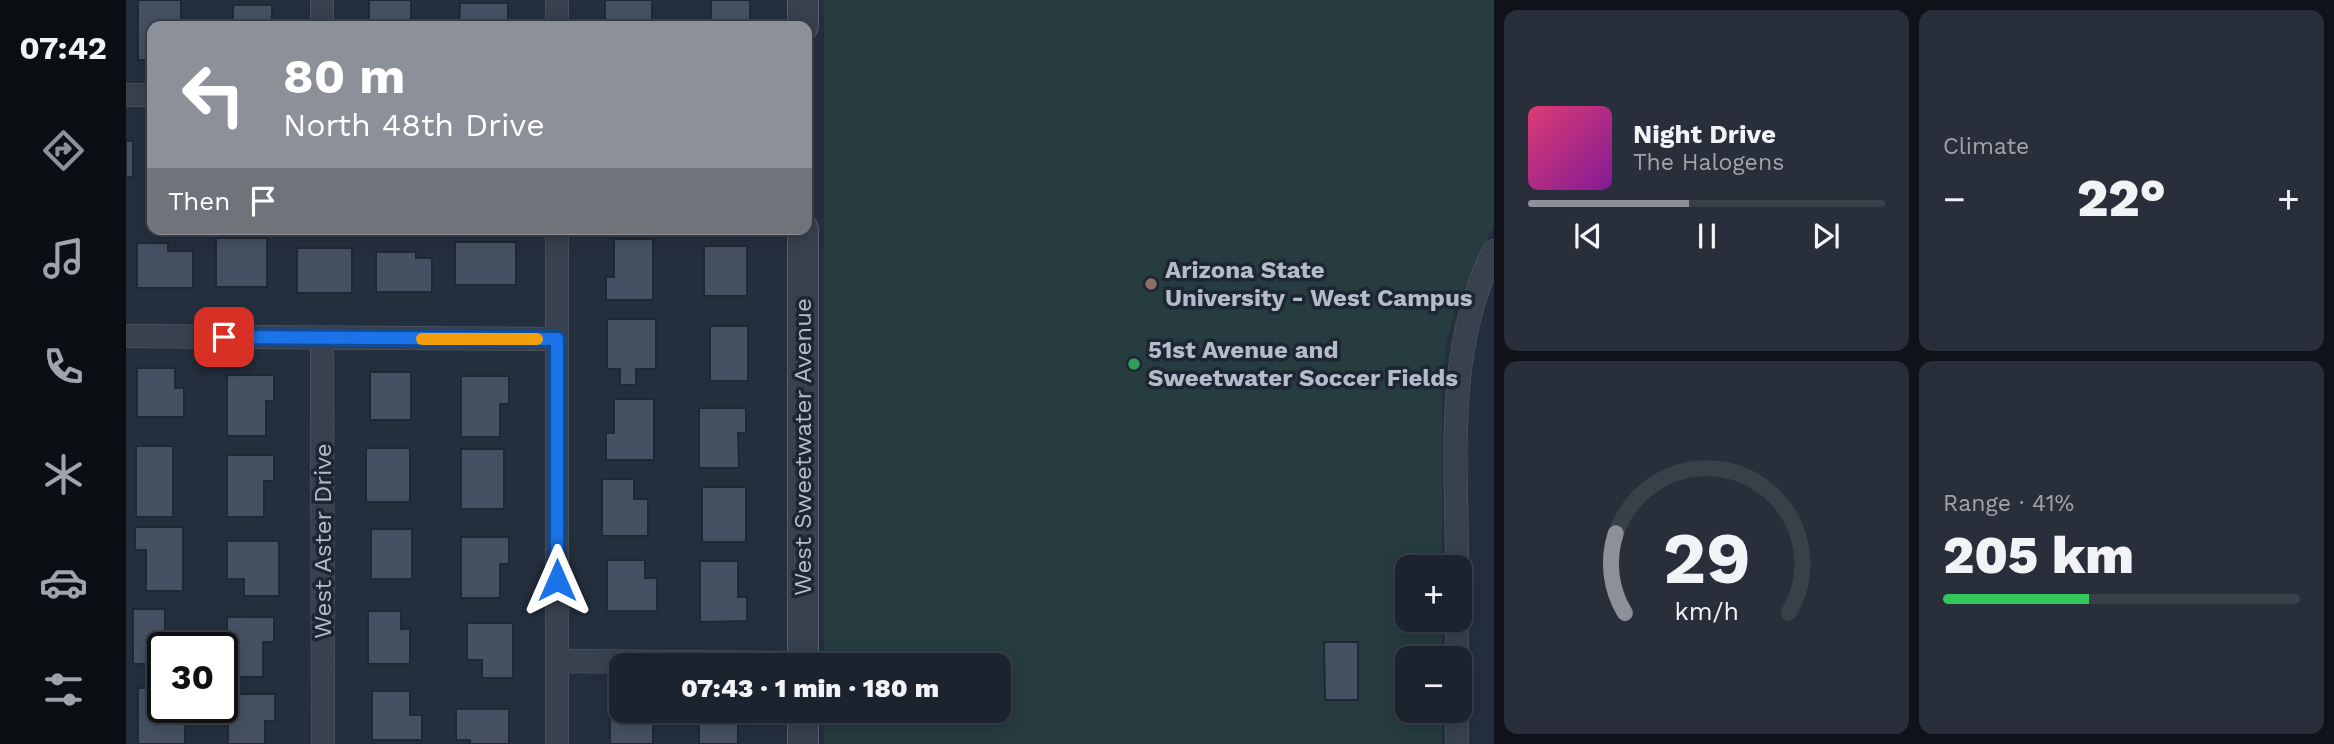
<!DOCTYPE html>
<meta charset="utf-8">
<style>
:root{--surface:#1b232e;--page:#282f3a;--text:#f1f3f6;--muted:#a0a4aa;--line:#39404a;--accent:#8c9099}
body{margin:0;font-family:"Work Sans",sans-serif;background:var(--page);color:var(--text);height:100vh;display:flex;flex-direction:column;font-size:26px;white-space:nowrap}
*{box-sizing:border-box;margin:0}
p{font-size:23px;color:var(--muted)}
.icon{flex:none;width:38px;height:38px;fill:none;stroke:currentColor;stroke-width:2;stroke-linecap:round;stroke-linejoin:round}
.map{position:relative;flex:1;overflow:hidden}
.panel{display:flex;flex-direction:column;gap:10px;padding:10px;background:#0f1319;width:840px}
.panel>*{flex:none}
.banner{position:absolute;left:21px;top:21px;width:665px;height:214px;border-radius:14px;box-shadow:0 4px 18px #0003,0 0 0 2px var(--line);background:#8c9099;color:#fff;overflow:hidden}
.controls{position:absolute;left:1269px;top:555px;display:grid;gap:14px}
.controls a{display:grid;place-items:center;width:77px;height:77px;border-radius:14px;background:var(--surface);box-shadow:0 4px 18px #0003,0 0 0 2px var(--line);font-size:35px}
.speed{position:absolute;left:21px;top:632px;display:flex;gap:14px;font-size:35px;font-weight:700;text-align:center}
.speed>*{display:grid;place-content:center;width:91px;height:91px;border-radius:50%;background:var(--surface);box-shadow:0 4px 18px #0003,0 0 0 2px var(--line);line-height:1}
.speed .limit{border:4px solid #111;border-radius:10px;background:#fff;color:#111}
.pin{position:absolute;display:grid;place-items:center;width:60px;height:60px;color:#fff;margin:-30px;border-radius:14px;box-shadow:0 4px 10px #0006}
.me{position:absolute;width:77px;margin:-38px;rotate:0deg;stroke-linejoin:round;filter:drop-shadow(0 0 5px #0008)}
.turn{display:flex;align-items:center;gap:24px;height:147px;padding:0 21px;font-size:32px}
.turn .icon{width:91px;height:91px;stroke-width:2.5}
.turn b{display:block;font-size:49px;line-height:60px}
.then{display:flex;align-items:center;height:66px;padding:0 21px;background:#0003;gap:14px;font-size:26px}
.big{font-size:52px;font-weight:800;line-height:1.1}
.panel .tile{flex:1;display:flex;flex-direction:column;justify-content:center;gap:10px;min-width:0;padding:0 24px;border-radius:14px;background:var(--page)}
.panel .dial{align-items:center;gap:0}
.dial svg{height:182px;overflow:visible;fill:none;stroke:var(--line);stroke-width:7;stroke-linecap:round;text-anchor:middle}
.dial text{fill:var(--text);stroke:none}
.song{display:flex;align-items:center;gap:21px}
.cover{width:84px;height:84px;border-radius:10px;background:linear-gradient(135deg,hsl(340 70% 55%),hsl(290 70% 35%))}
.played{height:7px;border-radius:4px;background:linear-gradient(90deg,var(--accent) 45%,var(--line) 45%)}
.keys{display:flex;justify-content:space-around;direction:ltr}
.heat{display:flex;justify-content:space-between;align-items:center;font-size:38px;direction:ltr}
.charge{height:10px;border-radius:5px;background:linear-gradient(90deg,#34c759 41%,var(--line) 0)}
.panel .tiles{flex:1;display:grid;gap:10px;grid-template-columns:repeat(2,1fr)}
.trip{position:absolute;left:483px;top:653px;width:402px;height:70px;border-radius:14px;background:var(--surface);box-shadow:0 4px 18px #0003,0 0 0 2px var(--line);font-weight:800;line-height:70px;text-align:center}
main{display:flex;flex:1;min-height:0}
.dock{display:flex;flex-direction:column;width:126px;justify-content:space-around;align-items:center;background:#0b0e12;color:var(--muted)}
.dock .icon{width:49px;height:49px}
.dock .active{color:var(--accent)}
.dock b{font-size:32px;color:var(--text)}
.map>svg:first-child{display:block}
.green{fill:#263c3f}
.building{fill:#455162;stroke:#1f2835;stroke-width:2}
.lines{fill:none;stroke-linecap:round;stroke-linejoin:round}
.minor-casing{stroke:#565f6c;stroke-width:24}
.tertiary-casing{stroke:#565f6c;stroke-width:32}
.minor{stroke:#38414e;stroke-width:23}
.tertiary{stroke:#38414e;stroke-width:30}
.route-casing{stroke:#114b97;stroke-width:18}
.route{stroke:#1a73e8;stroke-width:12}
.slow{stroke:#f59e0b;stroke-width:12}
.education-dot{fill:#8d6e63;stroke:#1d2633;stroke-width:2.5}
.leisure-dot{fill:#2e9e5b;stroke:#1d2633;stroke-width:2.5}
.labels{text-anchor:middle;stroke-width:7;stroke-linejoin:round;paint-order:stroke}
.poi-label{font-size:24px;font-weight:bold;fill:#b4bcc9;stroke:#1d2633;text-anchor:start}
.street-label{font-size:24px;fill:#b4bcc9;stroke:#1d2633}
</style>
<main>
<nav class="dock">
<b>07:42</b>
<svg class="icon active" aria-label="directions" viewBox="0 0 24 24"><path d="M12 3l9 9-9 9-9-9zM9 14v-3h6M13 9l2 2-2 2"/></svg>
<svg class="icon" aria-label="music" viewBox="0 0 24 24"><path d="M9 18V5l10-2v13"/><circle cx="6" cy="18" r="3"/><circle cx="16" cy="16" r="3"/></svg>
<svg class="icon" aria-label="phone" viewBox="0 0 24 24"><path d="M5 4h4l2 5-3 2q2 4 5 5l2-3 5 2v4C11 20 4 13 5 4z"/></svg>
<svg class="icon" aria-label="climate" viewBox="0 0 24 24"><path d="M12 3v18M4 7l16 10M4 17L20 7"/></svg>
<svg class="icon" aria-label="car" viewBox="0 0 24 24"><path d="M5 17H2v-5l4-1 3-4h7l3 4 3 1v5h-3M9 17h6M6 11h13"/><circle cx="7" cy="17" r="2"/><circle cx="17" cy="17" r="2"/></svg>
<svg class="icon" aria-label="filters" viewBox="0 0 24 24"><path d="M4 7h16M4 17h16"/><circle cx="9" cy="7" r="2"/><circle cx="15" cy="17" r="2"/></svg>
</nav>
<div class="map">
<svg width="1368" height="744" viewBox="0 0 1368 744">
<rect width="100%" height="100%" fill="#242f3e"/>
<path class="green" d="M 698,0 L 1368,0 L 1368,226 L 1331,303 L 1320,344 L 1316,384 L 1316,567 L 1281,567 L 1281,620 L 1316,620 L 1316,658 L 1281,658 L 1281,710 L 1316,711 L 1316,744 L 698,744 L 698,711 L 873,710 L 873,665 L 698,665 Z"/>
<path class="building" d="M 12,0 L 55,0 L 55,26 L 26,26 L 26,60 L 12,60 Z
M 243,0 L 285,0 L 285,26 L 243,26 Z
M 479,0 L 526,0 L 526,26 L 488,26 L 488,24 L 479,24 Z
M 585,0 L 624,0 L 624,26 L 585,26 Z
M 334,3 L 382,3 L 382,26 L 333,26 Z
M 107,5 L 146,5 L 146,26 L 107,26 Z
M 0,141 L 7,141 L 7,177 L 0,177 Z
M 495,229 L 525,229 L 525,231 L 495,232 Z
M 90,238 L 141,238 L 141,287 L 90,287 Z
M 488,239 L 527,239 L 527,300 L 480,300 L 480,277 L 488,277 Z
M 329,242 L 390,242 L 390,285 L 329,285 Z
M 11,243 L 42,243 L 42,251 L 67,251 L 67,288 L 11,288 Z
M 578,246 L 621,246 L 621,296 L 578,296 Z
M 171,248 L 226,248 L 226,293 L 171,293 Z
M 250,252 L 290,252 L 290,258 L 306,258 L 306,292 L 250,292 Z
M 481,319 L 530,319 L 530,369 L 510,369 L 510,385 L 494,385 L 494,369 L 481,369 Z
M 584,326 L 622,326 L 622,381 L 584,381 Z
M 11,368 L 49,368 L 49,388 L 58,388 L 58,417 L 11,417 Z
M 244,372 L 285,372 L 285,420 L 244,420 Z
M 101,375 L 148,375 L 148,401 L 140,401 L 140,436 L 101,436 Z
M 335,376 L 383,376 L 383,404 L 374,404 L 374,437 L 335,437 Z
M 488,399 L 528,399 L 528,460 L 480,460 L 480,433 L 488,433 Z
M 573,408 L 620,408 L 620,433 L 612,433 L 613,468 L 573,468 Z
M 10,446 L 47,446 L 47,517 L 10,517 Z
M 240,448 L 284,448 L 284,502 L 240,502 Z
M 335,449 L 378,449 L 378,509 L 335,509 Z
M 101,455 L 148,455 L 148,481 L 138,481 L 138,517 L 101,517 Z
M 476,479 L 508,479 L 508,499 L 522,499 L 522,536 L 476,536 Z
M 576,487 L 620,487 L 620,542 L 576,542 Z
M 9,527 L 57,527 L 57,591 L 20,591 L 20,550 L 9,550 Z
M 245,529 L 286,529 L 286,579 L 245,579 Z
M 335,537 L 383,537 L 383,564 L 374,564 L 374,598 L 335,598 Z
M 101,541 L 153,541 L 153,596 L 118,596 L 118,579 L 101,579 Z
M 481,560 L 519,560 L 519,578 L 531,578 L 531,611 L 481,611 Z
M 574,561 L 612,561 L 612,597 L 621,597 L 621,621 L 574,622 Z
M 7,609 L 39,609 L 39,632 L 49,632 L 49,648 L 37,648 L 37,664 L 7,664 Z
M 242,611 L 275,611 L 275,629 L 284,629 L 284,664 L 242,664 Z
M 101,617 L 148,617 L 148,642 L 137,642 L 137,677 L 101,677 Z
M 341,623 L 387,623 L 387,678 L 356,678 L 356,660 L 341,660 Z
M 1198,642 L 1232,642 L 1232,700 L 1199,700 Z
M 12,688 L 37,688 L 37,707 L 59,707 L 59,744 L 12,744 Z
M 246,691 L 284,691 L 284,715 L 296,715 L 296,740 L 246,740 Z
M 96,694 L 149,694 L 149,721 L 139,721 L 139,744 L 102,744 L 102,713 L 95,713 Z
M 484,701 L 495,701 L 495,710 L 527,710 L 527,744 L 484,744 Z
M 330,709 L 383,709 L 383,744 L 344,744 L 344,740 L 330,740 Z
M 573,710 L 621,710 L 621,725 L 612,725 L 612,744 L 573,744 Z"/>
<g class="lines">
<defs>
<path id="minor" d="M 196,0 L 196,26
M 431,0 L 431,26
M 0,95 L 26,95
M 431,229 L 431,744
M 0,336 L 431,339
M 196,338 L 197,744
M 1331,567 C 1331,460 1318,349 1368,251
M 1331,620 L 1331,658
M 431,661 L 677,663
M 1331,710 L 1331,744"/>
<path id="tertiary" d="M 677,0 L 677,26
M 677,665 L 677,229
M 677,744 L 677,710"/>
</defs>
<use href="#minor" class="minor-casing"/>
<use href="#tertiary" class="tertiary-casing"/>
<use href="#minor" class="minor"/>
<use href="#tertiary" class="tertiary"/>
</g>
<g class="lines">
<defs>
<path id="route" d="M 98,337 L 431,339 L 431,580"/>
</defs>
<use href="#route" class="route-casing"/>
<use href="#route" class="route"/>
<path class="slow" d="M 296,339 L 411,339"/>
</g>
<circle class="education-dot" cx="1025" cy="284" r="7"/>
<circle class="leisure-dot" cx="1008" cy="364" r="7"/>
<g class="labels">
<g class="poi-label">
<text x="1039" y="278">Arizona State<tspan x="1039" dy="28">University - West Campus</tspan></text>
<text x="1022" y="358">51st Avenue and<tspan x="1022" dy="28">Sweetwater Soccer Fields</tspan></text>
</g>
<g class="street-label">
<text transform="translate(677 447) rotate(-90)" y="8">West Sweetwater Avenue</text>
<text transform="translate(197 541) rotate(-90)" y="8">West Aster Drive</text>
</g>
</g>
</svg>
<div class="controls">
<a>+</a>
<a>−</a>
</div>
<div class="speed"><div class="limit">30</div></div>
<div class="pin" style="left:98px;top:337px;background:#d93025"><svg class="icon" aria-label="arrive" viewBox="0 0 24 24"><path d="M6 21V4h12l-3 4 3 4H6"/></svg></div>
<svg class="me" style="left:431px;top:580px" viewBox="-20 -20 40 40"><path d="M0-17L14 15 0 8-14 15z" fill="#1a73e8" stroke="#fff" stroke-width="4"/></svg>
<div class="trip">07:43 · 1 min · 180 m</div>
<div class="banner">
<div class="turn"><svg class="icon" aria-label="left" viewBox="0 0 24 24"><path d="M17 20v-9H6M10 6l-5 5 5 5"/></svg><div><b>80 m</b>North 48th Drive</div></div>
<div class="then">Then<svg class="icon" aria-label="arrive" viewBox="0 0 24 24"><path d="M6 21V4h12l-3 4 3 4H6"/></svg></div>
</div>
</div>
<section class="panel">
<div class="tiles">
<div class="tile">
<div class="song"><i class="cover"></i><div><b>Night Drive</b><p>The Halogens</p></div></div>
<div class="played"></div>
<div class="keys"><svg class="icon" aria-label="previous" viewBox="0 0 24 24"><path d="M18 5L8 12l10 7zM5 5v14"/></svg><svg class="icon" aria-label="pause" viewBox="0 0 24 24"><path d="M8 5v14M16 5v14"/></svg><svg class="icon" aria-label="next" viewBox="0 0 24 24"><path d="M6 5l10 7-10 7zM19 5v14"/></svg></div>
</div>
<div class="tile"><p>Climate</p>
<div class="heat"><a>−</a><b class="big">22°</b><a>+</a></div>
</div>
<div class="tile dial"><svg viewBox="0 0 100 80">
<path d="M14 69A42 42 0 1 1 86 69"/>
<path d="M14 69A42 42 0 0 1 10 34" stroke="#8c9099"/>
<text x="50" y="56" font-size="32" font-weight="700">29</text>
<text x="50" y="72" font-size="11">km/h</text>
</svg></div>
<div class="tile"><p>Range · 41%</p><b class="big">205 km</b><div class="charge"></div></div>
</div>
</section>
</main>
